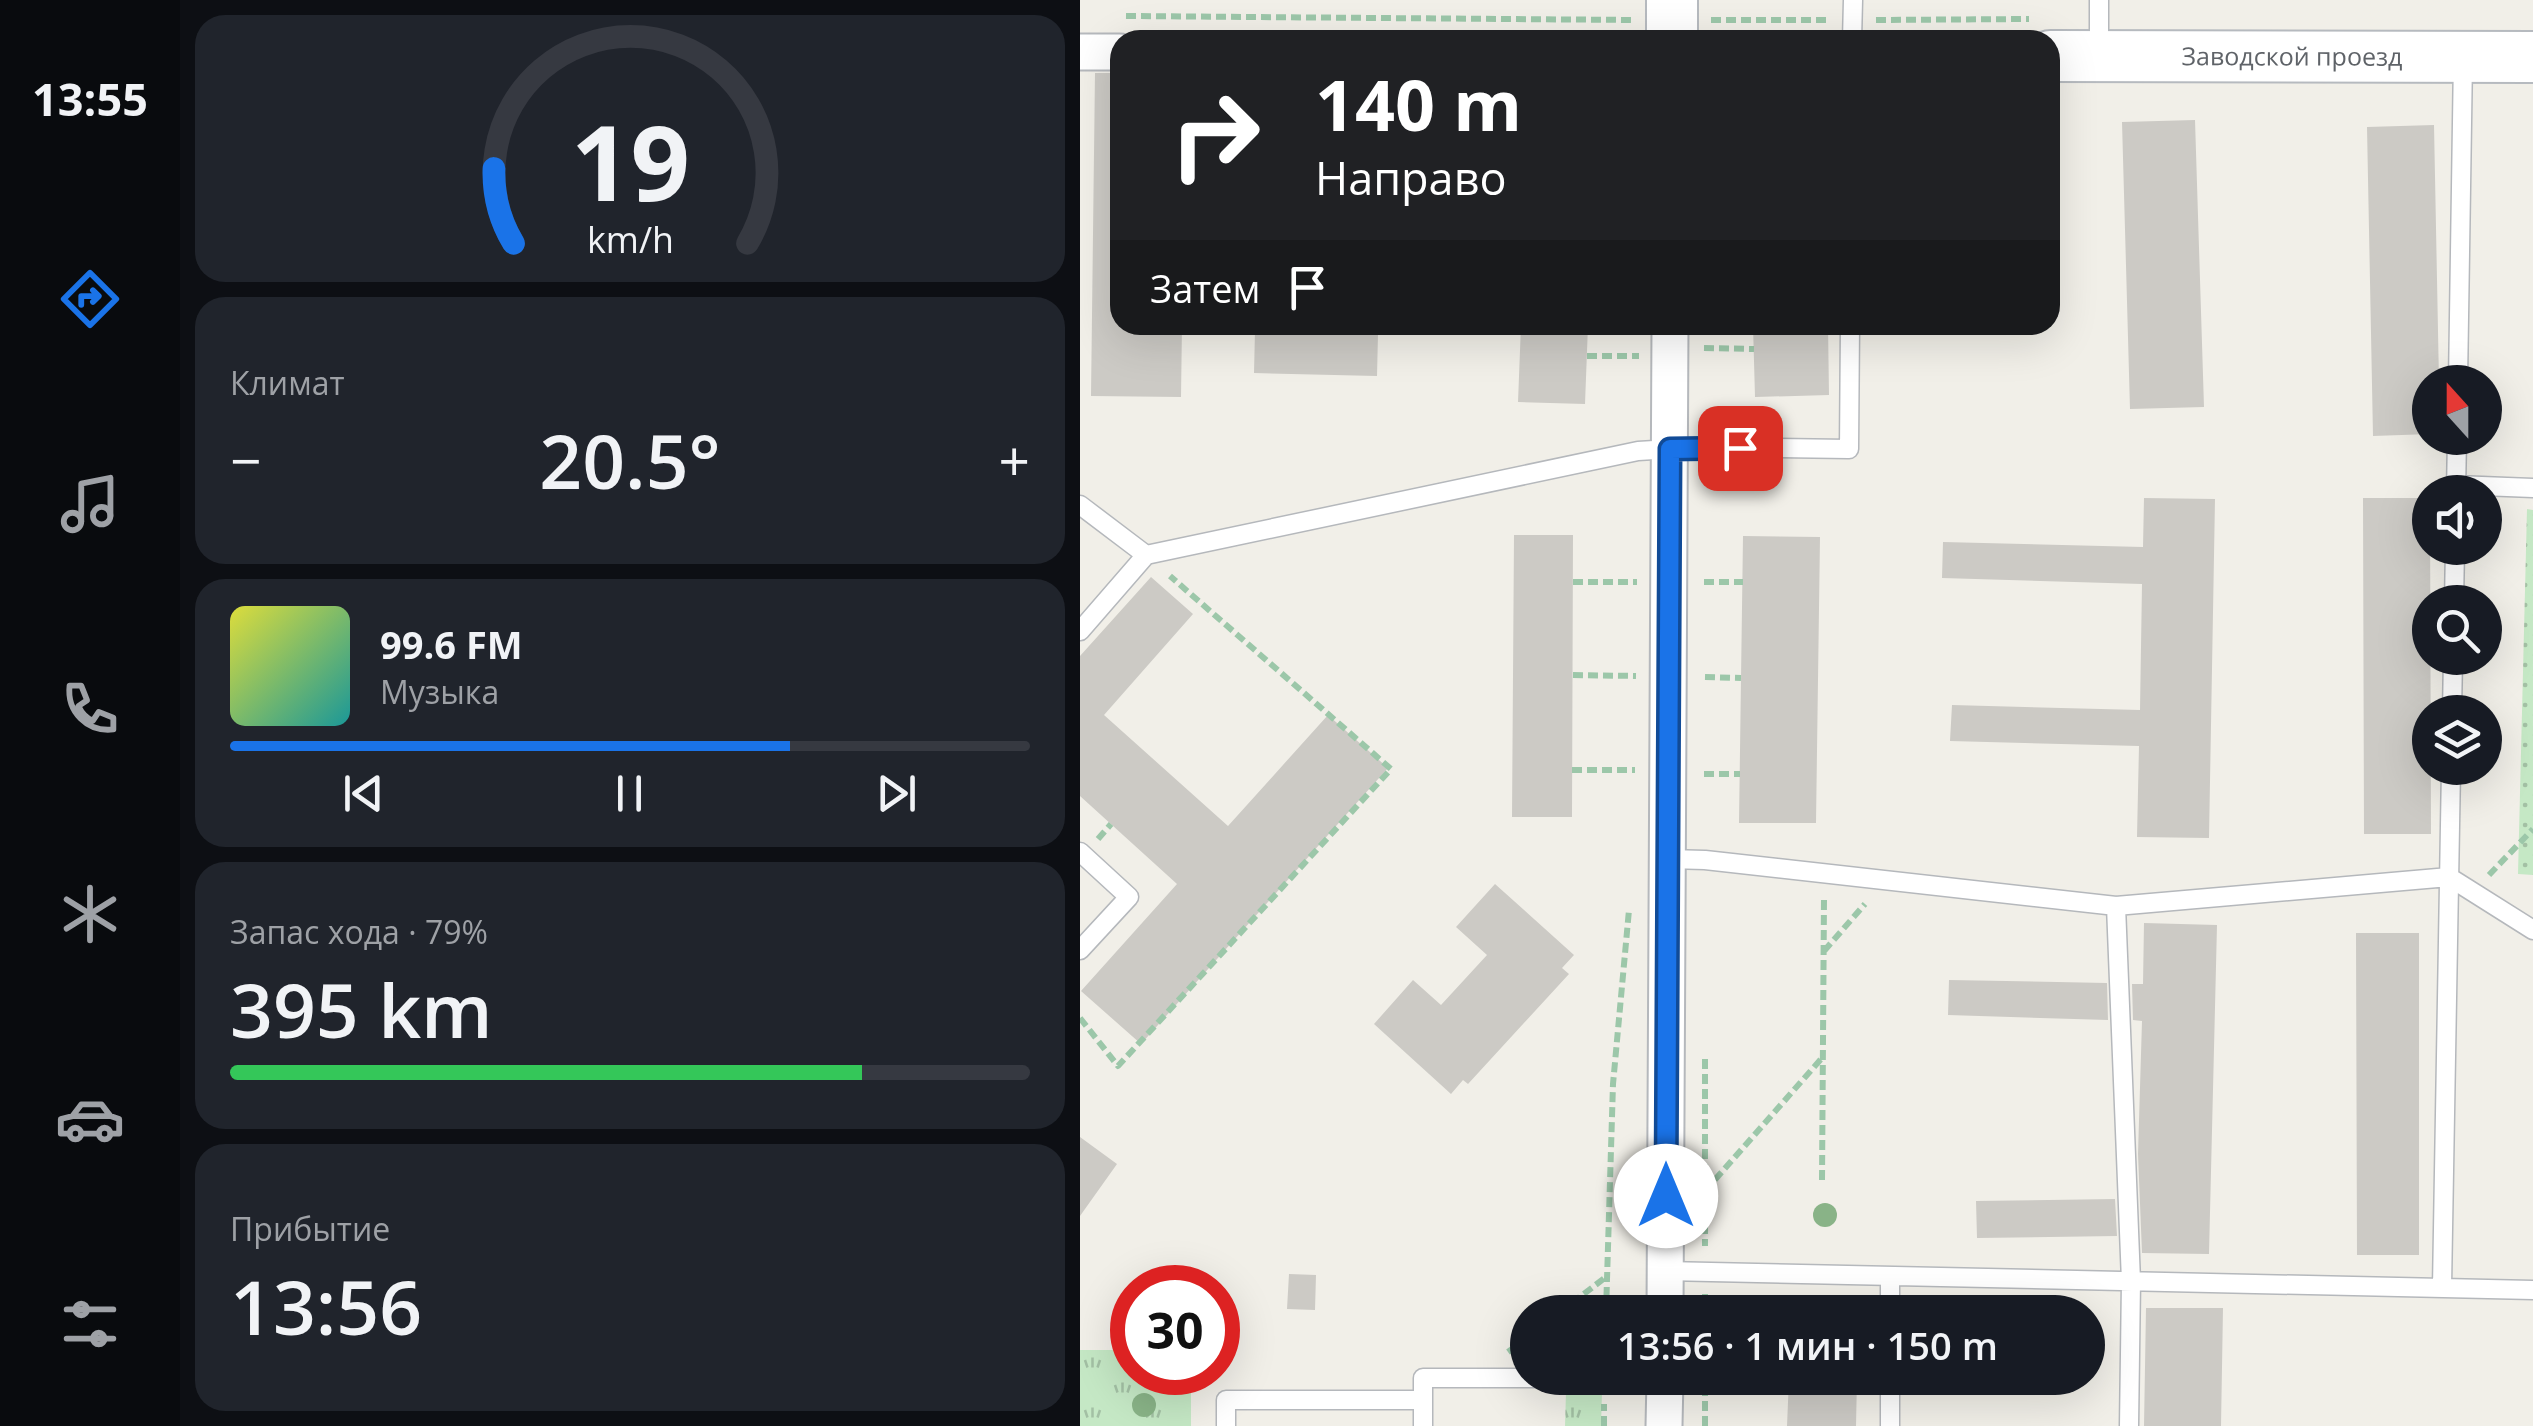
<!DOCTYPE html>
<html lang="ru">
<meta charset="utf-8">
<style>
:root{--surface:#171b24;--page:#20242c;--text:#f1f3f6;--muted:#9ea1a6;--line:#363941;--accent:#1a73e8}
body{margin:0;font-family:"Open Sans",sans-serif;background:var(--page);color:var(--text);height:100vh;display:flex;flex-direction:column;font-size:38px;white-space:nowrap}
*{box-sizing:border-box;margin:0}
p{font-size:32px;color:var(--muted)}
.icon{flex:none;width:55px;height:55px;fill:none;stroke:currentColor;stroke-width:2;stroke-linecap:round;stroke-linejoin:round}
.map{position:relative;flex:1;overflow:hidden}
.sheet{display:flex;flex-direction:column;gap:15px;padding:15px;background:#0d0f14;width:900px}
.sheet>*{flex:none}
.banner{position:absolute;left:30px;top:30px;width:950px;height:305px;border-radius:30px;box-shadow:0 10px 40px #0002;background:#202124;color:#fff;overflow:hidden}
.needle{width:65px;rotate:339deg}
.fabs{position:absolute;left:1332px;top:365px;display:grid;gap:20px}
.fabs a{display:grid;place-items:center;width:90px;height:90px;border-radius:50%;background:var(--surface);box-shadow:0 10px 40px #0002;font-size:50px}
.speed{position:absolute;left:30px;top:1265px;display:flex;gap:20px;font-size:50px;font-weight:700;text-align:center}
.speed>*{display:grid;place-content:center;width:130px;height:130px;border-radius:50%;background:var(--surface);box-shadow:0 10px 40px #0002;line-height:1}
.speed .limit{border:15px solid #d22;background:#fff;color:#111}
.pin{position:absolute;display:grid;place-items:center;width:85px;height:85px;color:#fff;margin:-42px;border-radius:20px;box-shadow:0 5px 15px #0006}
.me{position:absolute;width:110px;margin:-55px;rotate:0deg;stroke-linejoin:round;filter:drop-shadow(0 0 8px #0008)}
.turn{display:flex;align-items:center;gap:35px;height:210px;padding:0 40px;font-size:45px}
.turn .icon{width:130px;height:130px;stroke-width:2.5}
.turn b{display:block;font-size:70px;line-height:85px}
.then{display:flex;align-items:center;height:95px;padding:0 40px;background:#0003;gap:20px;font-size:38px}
.big{font-size:75px;font-weight:600;line-height:1.1}
.sheet .tile{flex:1;display:flex;flex-direction:column;justify-content:center;gap:15px;min-width:0;padding:0 35px;border-radius:30px;background:var(--page)}
.sheet .dial{align-items:center;gap:0}
.dial svg{height:260px;overflow:visible;fill:none;stroke:var(--line);stroke-width:7;stroke-linecap:round;text-anchor:middle}
.dial text{fill:var(--text);stroke:none}
.song{display:flex;align-items:center;gap:30px}
.cover{width:120px;height:120px;border-radius:15px;background:linear-gradient(135deg,hsl(60 70% 55%),hsl(180 70% 35%))}
.played{height:10px;border-radius:5px;background:linear-gradient(90deg,var(--accent) 70%,var(--line) 70%)}
.keys{display:flex;justify-content:space-around;direction:ltr}
.heat{display:flex;justify-content:space-between;align-items:center;font-size:55px;direction:ltr}
.charge{height:15px;border-radius:8px;background:linear-gradient(90deg,#34c759 79%,var(--line) 0)}
.trip{position:absolute;left:430px;top:1295px;width:595px;height:100px;border-radius:50px;background:var(--surface);box-shadow:0 10px 40px #0002;font-weight:600;line-height:100px;text-align:center}
main{display:flex;flex:1;min-height:0}
.dock{display:flex;flex-direction:column;width:180px;justify-content:space-around;align-items:center;background:#090b0e;color:var(--muted)}
.dock .icon{width:70px;height:70px}
.dock .active{color:var(--accent)}
.dock b{font-size:45px;color:var(--text)}
.map>svg:first-child{display:block}
.grass{fill:url(#grass-tufts)}
.park{fill:url(#park-dots)}
.building{fill:#cccac5}
.lines{fill:none;stroke-linecap:round;stroke-linejoin:round}
.lane-casing{stroke:#b5b8bc;stroke-width:21}
.street-casing{stroke:#b5b8bc;stroke-width:39}
.secondary-casing{stroke:#b6babf;stroke-width:54}
.path{stroke:#9cc7a9;stroke-width:6;stroke-dasharray:10 5;stroke-linecap:butt}
.lane{stroke:#fff;stroke-width:18}
.street{stroke:#fff;stroke-width:35}
.secondary{stroke:#fff;stroke-width:50}
.tree{fill:#89b387}
.route-casing{stroke:#114b97;stroke-width:25}
.route{stroke:#1a73e8;stroke-width:18}
.labels{text-anchor:middle;stroke-width:10;stroke-linejoin:round;paint-order:stroke}
.street-label{font-size:25px;fill:#5f6368;stroke:#fff}
</style>
<main>
<nav class="dock">
<b>13:55</b>
<svg class="icon active" aria-label="directions" viewBox="0 0 24 24"><path d="M12 3l9 9-9 9-9-9zM9 14v-3h6M13 9l2 2-2 2"/></svg>
<svg class="icon" aria-label="music" viewBox="0 0 24 24"><path d="M9 18V5l10-2v13"/><circle cx="6" cy="18" r="3"/><circle cx="16" cy="16" r="3"/></svg>
<svg class="icon" aria-label="phone" viewBox="0 0 24 24"><path d="M5 4h4l2 5-3 2q2 4 5 5l2-3 5 2v4C11 20 4 13 5 4z"/></svg>
<svg class="icon" aria-label="climate" viewBox="0 0 24 24"><path d="M12 3v18M4 7l16 10M4 17L20 7"/></svg>
<svg class="icon" aria-label="car" viewBox="0 0 24 24"><path d="M5 17H2v-5l4-1 3-4h7l3 4 3 1v5h-3M9 17h6M6 11h13"/><circle cx="7" cy="17" r="2"/><circle cx="17" cy="17" r="2"/></svg>
<svg class="icon" aria-label="filters" viewBox="0 0 24 24"><path d="M4 7h16M4 17h16"/><circle cx="9" cy="7" r="2"/><circle cx="15" cy="17" r="2"/></svg>
</nav>
<section class="sheet">
<div class="tile dial"><svg viewBox="0 0 100 80">
<path d="M14 69A42 42 0 1 1 86 69"/>
<path d="M14 69A42 42 0 0 1 8 46" stroke="#1a73e8"/>
<text x="50" y="56" font-size="32" font-weight="700">19</text>
<text x="50" y="72" font-size="11">km/h</text>
</svg></div>
<div class="tile"><p>Климат</p>
<div class="heat"><a>−</a><b class="big">20.5°</b><a>+</a></div>
</div>
<div class="tile">
<div class="song"><i class="cover"></i><div><b>99.6 FM</b><p>Музыка</p></div></div>
<div class="played"></div>
<div class="keys"><svg class="icon" aria-label="previous" viewBox="0 0 24 24"><path d="M18 5L8 12l10 7zM5 5v14"/></svg><svg class="icon" aria-label="pause" viewBox="0 0 24 24"><path d="M8 5v14M16 5v14"/></svg><svg class="icon" aria-label="next" viewBox="0 0 24 24"><path d="M6 5l10 7-10 7zM19 5v14"/></svg></div>
</div>
<div class="tile"><p>Запас хода · 79%</p><b class="big">395 km</b><div class="charge"></div></div>
<div class="tile"><p>Прибытие</p><b class="big">13:56</b></div>
</section>
<div class="map">
<svg width="1453" height="1426" viewBox="0 0 1453 1426">
<defs>
<pattern id="grass-tufts" width="24" height="20" patternUnits="userSpaceOnUse" patternTransform="scale(2.5)"><rect width="24" height="20" fill="#c5e8c5"/><path d="M3 7l-1-3M5 7V3M7 7l1-3M15 17l-1-3M17 17v-4M19 17l1-3" fill="none" stroke="#a3c0a4"/></pattern>
<pattern id="park-dots" width="8" height="8" patternUnits="userSpaceOnUse" patternTransform="scale(2.5)"><rect width="8" height="8" fill="#c5e8c5"/><path d="M2 2h.1M6 6h.1" fill="none" stroke="#a3c0a4" stroke-width="1.8" stroke-linecap="round"/></pattern>
</defs>
<rect width="100%" height="100%" fill="#f1efe8"/>
<path class="grass" d="M 0,1350 L 52,1350 L 52,1372 L 111,1373 L 111,1426 L 0,1426 Z
M 486,1392 L 522,1393 L 521,1426 L 485,1426 Z"/>
<path class="park" d="M 1447,509 L 1453,510 L 1453,875 L 1438,874 Z"/>
<path class="building" d="M 15,73 L 40,73 L 40,325 L 102,325 L 101,397 L 11,396 Z
M 1115,120 L 1124,407 L 1050,409 L 1042,122 Z
M 1354,125 L 1359,382 L 1350,382 L 1350,434 L 1293,436 L 1287,127 Z
M 441,325 L 508,325 L 505,404 L 438,402 Z
M 673,325 L 748,325 L 749,395 L 675,397 Z
M 175,331 L 298,334 L 297,376 L 174,373 Z
M 1064,498 L 1135,499 L 1129,838 L 1057,837 L 1059,746 L 870,741 L 872,705 L 1060,710 L 1062,584 L 862,578 L 863,542 L 1063,547 Z
M 1283,498 L 1350,498 L 1351,834 L 1284,834 Z
M 434,535 L 493,535 L 492,817 L 432,817 Z
M 663,536 L 740,537 L 736,823 L 659,823 Z
M 71,577 L 113,614 L 24,715 L 148,826 L 248,715 L 308,768 L 61,1044 L 1,991 L 97,884 L 0,796 L 0,656 Z
M 415,884 L 494,955 L 482,968 L 489,974 L 388,1084 L 383,1080 L 371,1094 L 294,1024 L 333,980 L 361,1005 L 407,955 L 376,927 Z
M 1064,923 L 1137,925 L 1129,1254 L 1062,1253 L 1058,1154 L 1062,1021 L 1053,1020 L 1052,984 L 1063,984 Z
M 1276,933 L 1339,933 L 1339,1255 L 1277,1255 Z
M 869,980 L 1027,983 L 1028,1020 L 868,1015 Z
M 0,1137 L 37,1164 L 0,1216 Z
M 1035,1199 L 1037,1236 L 897,1238 L 896,1201 Z
M 209,1274 L 236,1275 L 235,1310 L 207,1309 Z
M 1066,1308 L 1143,1308 L 1141,1426 L 1064,1426 Z
M 709,1378 L 777,1378 L 776,1426 L 707,1426 Z"/>
<g class="lines">
<defs>
<path id="lane" d="M 772,40 L 773,0
M 1019,54 L 1019,0
M 1378,382 L 1383,58
M 1376,485 L 1453,488
M 1376,492 L 1377,438
M 0,505 L 66,555
M 1374,602 L 1375,548
M 0,631 L 66,555 L 558,451 L 624,447 L 769,449 L 770,325
M 1372,712 L 1373,658
M 0,852 L 49,897 L 0,950
M 588,859 L 625,860 L 1036,906 L 1369,877 L 1453,930
M 1036,906 L 1051,1281 L 1049,1426
M 585,1271 L 1453,1290
M 1362,1287 L 1371,768
M 810,1312 L 810,1276
M 146,1426 L 146,1400 L 343,1400
M 343,1426 L 343,1378 L 585,1378
M 810,1426 L 810,1378"/>
<path id="street" d="M 0,52 L 40,52
M 585,1312 L 590,325
M 584,1426 L 585,1378"/>
<g id="secondary">
<path d="M 592,40 L 592,0"/>
<path id="s1" d="M 970,56 L 1453,57"/>
</g>
</defs>
<use href="#lane" class="lane-casing"/>
<use href="#street" class="street-casing"/>
<use href="#secondary" class="secondary-casing"/>
<path class="path" d="M 46,16 L 554,20
M 631,20 L 749,20
M 796,20 L 949,19
M 624,348 L 674,349
M 507,356 L 559,356
M 493,582 L 557,582
M 624,582 L 663,582
M 493,675 L 556,676
M 625,677 L 661,678
M 492,770 L 555,770
M 624,774 L 660,774
M 18,839 L 31,824
M 1409,875 L 1453,829
M 744,951 L 785,904
M 0,1018 L 38,1066 L 311,769 L 90,576
M 625,1059 L 625,1246
M 742,1180 L 744,899
M 625,1191 L 742,1058
M 625,1294 L 625,1312
M 480,1312 L 526,1277
M 526,1312 L 533,1084 L 549,910
M 428,1352 L 448,1337
M 524,1426 L 524,1404
M 625,1426 L 625,1378"/>
<use href="#lane" class="lane"/>
<use href="#street" class="street"/>
<use href="#secondary" class="secondary"/>
</g>
<g class="tree">
<circle cx="745" cy="1215" r="12"/>
<circle cx="64" cy="1405" r="12"/>
</g>
<g class="lines">
<defs>
<path id="route" d="M 586,1196 L 590,449 L 660,448"/>
</defs>
<use href="#route" class="route-casing"/>
<use href="#route" class="route"/>
</g>
<g class="labels">
<g class="street-label">
<text dy="9" stroke="none"><textPath href="#s1" startOffset="242">Заводской проезд</textPath></text>
</g>
</g>
</svg>
<div class="fabs">
<a><svg class="needle" viewBox="-14 -14 28 28"><path d="M0-13l5 13h-10z" fill="#e53935"/><path d="M0 13l5-13h-10z" fill="#9ea1a6"/></svg></a>
<a><svg class="icon" aria-label="sound" viewBox="0 0 24 24"><path d="M4 9h4l5-4v14l-5-4H4zM17 9q2 3 0 6"/></svg></a>
<a><svg class="icon" aria-label="search" viewBox="0 0 24 24"><circle cx="10" cy="10" r="6"/><path d="M15 15l6 6"/></svg></a>
<a><svg class="icon" aria-label="layers" viewBox="0 0 24 24"><path d="M12 4l9 5-9 5-9-5zM3 14l9 5 9-5"/></svg></a>
</div>
<div class="speed"><div class="limit">30</div></div>
<div class="pin" style="left:660px;top:448px;background:#d93025"><svg class="icon" aria-label="arrive" viewBox="0 0 24 24"><path d="M6 21V4h12l-3 4 3 4H6"/></svg></div>
<svg class="me" style="left:586px;top:1196px" viewBox="-20 -20 40 40"><circle r="19" fill="#fff"/><path d="M0-13L10 11 0 6-10 11z" fill="#1a73e8"/></svg>
<div class="trip">13:56 · 1 мин · 150 m</div>
<div class="banner">
<div class="turn"><svg class="icon" aria-label="right" viewBox="0 0 24 24"><path d="M7 20v-9h11M14 6l5 5-5 5"/></svg><div><b>140 m</b>Направо</div></div>
<div class="then">Затем<svg class="icon" aria-label="arrive" viewBox="0 0 24 24"><path d="M6 21V4h12l-3 4 3 4H6"/></svg></div>
</div>
</div>
</main>
